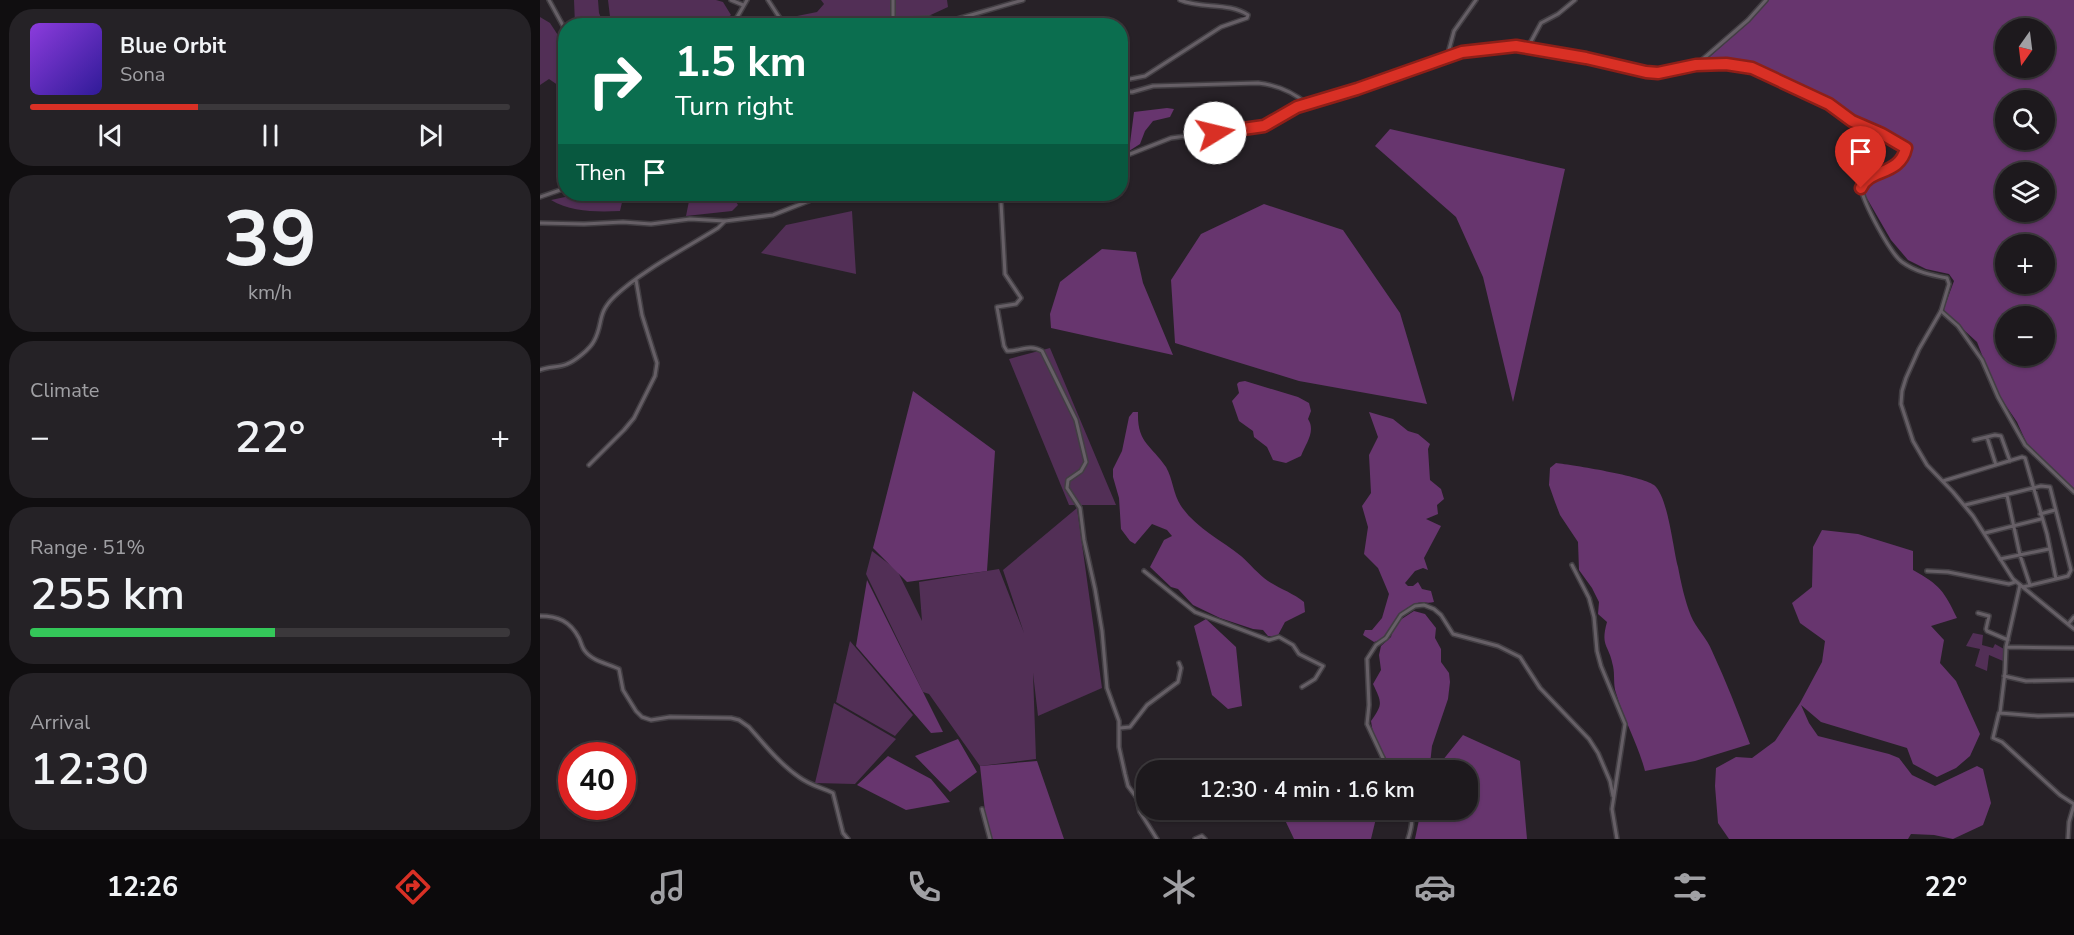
<!DOCTYPE html>
<meta charset="utf-8">
<style>
:root{--surface:#1d191d;--page:#252226;--text:#f1f3f6;--muted:#a0a0a4;--line:#3b383b;--accent:#d93025}
body{margin:0;font-family:"Nunito Sans",sans-serif;background:var(--page);color:var(--text);height:100vh;display:flex;flex-direction:column;font-size:22px;white-space:nowrap}
*{box-sizing:border-box;margin:0}
p{font-size:20px;color:var(--muted)}
.icon{flex:none;width:33px;height:33px;fill:none;stroke:currentColor;stroke-width:2;stroke-linecap:round;stroke-linejoin:round}
.map{position:relative;flex:1;overflow:hidden}
.details{display:flex;flex-direction:column;gap:9px;padding:9px;background:#100e10;width:540px}
.details>*{flex:none}
.top-card{position:absolute;left:18px;top:18px;width:570px;height:183px;border-radius:24px;box-shadow:0 2px 4px #0004,0 0 0 2px var(--line);background:#0b6e4f;color:#fff;overflow:hidden}
.needle{width:39px;rotate:194deg}
.fabs{position:absolute;left:1455px;top:18px;display:grid;gap:12px}
.fabs a{display:grid;place-items:center;width:60px;height:60px;border-radius:50%;background:var(--surface);box-shadow:0 2px 4px #0004,0 0 0 2px var(--line);font-size:30px}
.speed{position:absolute;left:18px;top:742px;display:flex;gap:12px;font-size:30px;font-weight:700;text-align:center}
.speed>*{display:grid;place-content:center;width:78px;height:78px;border-radius:50%;background:var(--surface);box-shadow:0 2px 4px #0004,0 0 0 2px var(--line);line-height:1}
.speed .limit{border:9px solid #d22;background:#fff;color:#111}
.pin{position:absolute;display:grid;place-items:center;width:51px;height:51px;color:#fff;margin:-62px -26px;border-radius:50% 50% 50% 0;rotate:-45deg;box-shadow:0 0 6px #0007}
.pin .icon{rotate:45deg}
.me{position:absolute;width:66px;margin:-33px;rotate:81deg;stroke-linejoin:round;filter:drop-shadow(0 0 4px #0008)}
.turn{display:flex;align-items:center;gap:21px;height:126px;padding:0 18px;font-size:27px}
.turn .icon{width:78px;height:78px;stroke-width:2.5}
.turn b{display:block;font-size:42px;line-height:51px}
.then{display:flex;align-items:center;height:57px;padding:0 18px;background:#0003;gap:12px;font-size:22px}
.big{font-size:45px;font-weight:600;line-height:1.1}
.details .card{flex:1;display:flex;flex-direction:column;justify-content:center;gap:9px;min-width:0;padding:0 21px;border-radius:24px;background:var(--page)}
.details .dial{align-items:center;gap:0}
.dial b{font-size:78px;line-height:1}
.song{display:flex;align-items:center;gap:18px}
.cover{width:72px;height:72px;border-radius:9px;background:linear-gradient(135deg,hsl(270 70% 55%),hsl(250 70% 35%))}
.played{height:6px;border-radius:3px;background:linear-gradient(90deg,var(--accent) 35%,var(--line) 35%)}
.keys{display:flex;justify-content:space-around;direction:ltr}
.heat{display:flex;justify-content:space-between;align-items:center;font-size:33px;direction:ltr}
.charge{height:9px;border-radius:4px;background:linear-gradient(90deg,#34c759 51%,var(--line) 0)}
.trip{position:absolute;left:596px;top:760px;width:342px;height:60px;border-radius:24px;background:var(--surface);box-shadow:0 2px 4px #0004,0 0 0 2px var(--line);font-weight:600;line-height:60px;text-align:center}
.tab-bar{display:flex;height:96px;justify-content:space-around;align-items:center;background:#0c0a0c;color:var(--muted)}
.tab-bar .icon{width:42px;height:42px}
.tab-bar .on{color:var(--accent)}
.tab-bar b{font-size:27px;color:var(--text)}
main{display:flex;flex:1;min-height:0}
.map>svg:first-child{display:block}
.green{fill:#522f56}
.forest{fill:#67356e;fill-rule:evenodd}
.lines{fill:none;stroke-linecap:round;stroke-linejoin:round}
.minor-casing{stroke:#423e43;stroke-width:6}
.tertiary-casing{stroke:#423e43;stroke-width:6}
.minor{stroke:#665f66;stroke-width:3}
.tertiary{stroke:#665f66;stroke-width:3}
.route-casing{stroke:#8d1f18;stroke-width:15}
.route{stroke:#d93025;stroke-width:10}
</style>
<main>
<section class="details">
<div class="card">
<div class="song"><i class="cover"></i><div><b>Blue Orbit</b><p>Sona</p></div></div>
<div class="played"></div>
<div class="keys"><svg class="icon" aria-label="previous" viewBox="0 0 24 24"><path d="M18 5L8 12l10 7zM5 5v14"/></svg><svg class="icon" aria-label="pause" viewBox="0 0 24 24"><path d="M8 5v14M16 5v14"/></svg><svg class="icon" aria-label="next" viewBox="0 0 24 24"><path d="M6 5l10 7-10 7zM19 5v14"/></svg></div>
</div>
<div class="card dial"><b>39</b><p>km/h</p></div>
<div class="card"><p>Climate</p>
<div class="heat"><a>−</a><b class="big">22°</b><a>+</a></div>
</div>
<div class="card"><p>Range · 51%</p><b class="big">255 km</b><div class="charge"></div></div>
<div class="card"><p>Arrival</p><b class="big">12:30</b></div>
</section>
<div class="map">
<svg width="1534" height="839" viewBox="0 0 1534 839">
<rect width="100%" height="100%" fill="#272127"/>
<path class="green" d="M 34,0 L 58,0 L 59,13 L 64,25 L 35,25 Z
M 68,0 L 176,0 L 183,2 L 191,15 L 178,25 L 71,25 Z
M 281,0 L 407,0 L 408,7 L 371,24 L 329,19 L 311,25 L 252,26 L 257,16 L 277,12 L 284,4 Z
M 0,17 L 10,23 L 25,46 L 25,90 L 9,79 L 0,85 Z
M 28,194 L 76,194 L 77,196 L 83,198 L 80,211 C 56,212 31,212 11,200 L 25,197 Z
M 188,194 L 191,194 L 198,205 L 192,211 L 146,216 L 149,201 L 181,202 Z
M 312,211 L 316,274 L 221,253 L 246,225 Z
M 510,348 L 576,505 L 529,505 L 469,359 Z
M 537,508 L 562,688 L 498,716 L 493,673 L 496,759 L 440,766 L 389,694 L 383,692 L 326,574 L 332,551 L 357,570 L 382,621 L 379,582 L 459,569 L 484,633 L 463,570 Z
M 1433,633 L 1443,635 L 1442,645 L 1453,648 L 1455,644 L 1464,649 L 1463,661 L 1449,655 L 1447,671 L 1435,666 L 1440,649 L 1426,646 Z
M 310,641 L 373,715 L 355,736 L 296,702 Z
M 294,703 L 356,739 L 315,784 L 275,783 Z"/>
<path class="forest" d="M 1227,0 L 1534,0 L 1534,489 L 1487,444 L 1477,422 L 1456,391 L 1437,342 L 1403,311 L 1414,281 L 1409,274 L 1386,269 L 1368,260 L 1351,240 L 1325,195 L 1325,184 L 1355,173 L 1371,152 L 1367,147 L 1324,122 L 1307,110 L 1223,68 L 1192,61 L 1180,63 L 1165,61 L 1211,20 ZM 1466,28 L 1504,28 L 1504,68 L 1466,68 ZM 1466,100 L 1504,100 L 1504,140 L 1466,140 ZM 1466,172 L 1504,172 L 1504,212 L 1466,212 ZM 1466,244 L 1504,244 L 1504,284 L 1466,284 ZM 1466,316 L 1504,316 L 1504,356 L 1466,356 Z
M 627,108 L 634,109 L 630,117 L 613,121 L 605,131 L 600,144 L 589,151 L 594,112 Z
M 850,129 L 1025,169 L 973,402 L 943,277 L 916,217 L 835,146 Z
M 724,204 L 803,230 L 860,313 L 887,404 L 759,381 L 635,343 L 631,280 L 661,234 Z
M 562,249 L 596,252 L 603,283 L 633,355 L 511,328 L 510,314 L 520,282 Z
M 705,381 L 758,397 L 769,403 L 771,411 L 768,419 C 776,431 766,443 761,456 L 746,463 L 733,460 L 727,447 L 714,437 L 713,431 L 699,421 L 692,401 L 699,393 L 697,384 L 699,382 Z
M 373,391 L 455,451 L 447,571 L 367,582 L 333,548 Z
M 593,412 L 598,412 C 597,443 611,445 626,467 C 633,479 633,494 641,506 C 656,528 681,540 701,556 C 710,564 718,574 728,581 C 740,589 753,593 764,602 L 765,612 L 745,622 L 737,637 L 728,636 L 723,630 L 713,629 L 680,618 L 653,605 L 638,589 L 631,587 L 610,567 L 624,540 L 632,536 L 627,530 L 612,524 L 595,544 L 590,541 L 581,529 L 579,498 L 573,477 L 573,469 L 582,451 L 589,417 Z
M 829,412 L 853,419 L 868,431 L 878,434 L 890,444 L 888,449 L 890,480 L 901,489 L 904,499 L 897,505 L 898,514 L 886,519 L 901,526 L 884,558 L 888,570 L 883,568 L 875,571 L 865,583 L 868,586 L 873,586 L 878,582 L 882,589 L 891,591 L 894,602 C 888,604 881,601 875,604 C 853,612 853,638 834,642 L 823,635 L 825,630 L 832,630 L 842,618 L 849,594 L 838,568 L 824,554 L 828,527 L 822,506 L 831,493 L 829,455 L 838,437 Z
M 1016,463 C 1033,465 1102,476 1114,485 C 1128,496 1133,549 1138,567 C 1141,583 1145,601 1151,616 C 1156,628 1167,638 1172,651 C 1186,681 1198,712 1210,744 L 1155,761 L 1105,771 C 1098,744 1084,720 1076,693 C 1073,684 1075,675 1073,666 C 1069,644 1060,647 1067,622 L 1058,614 L 1059,602 L 1052,588 L 1039,570 L 1038,542 L 1020,515 L 1015,502 L 1009,485 L 1010,468 Z
M 1282,530 L 1318,534 L 1373,551 L 1373,570 C 1400,585 1404,591 1417,618 L 1391,626 L 1404,640 L 1400,663 L 1416,681 L 1440,734 L 1430,756 L 1416,768 L 1397,777 L 1373,764 L 1367,748 L 1281,722 L 1261,705 L 1269,723 L 1278,736 L 1349,754 L 1359,758 L 1372,775 L 1395,786 L 1437,766 L 1443,769 L 1451,803 L 1443,825 L 1413,839 L 1394,835 L 1371,834 L 1368,839 L 1189,839 L 1178,823 L 1175,786 L 1176,768 L 1196,757 L 1212,758 L 1235,741 L 1260,703 L 1282,662 L 1285,641 L 1260,623 L 1252,603 L 1272,587 L 1273,547 Z
M 327,580 L 403,732 L 391,733 L 316,646 Z
M 874,611 L 885,614 L 896,628 L 895,638 L 901,649 L 901,662 L 909,673 L 910,682 L 908,699 L 892,746 L 890,764 L 885,771 L 858,770 L 856,762 L 851,763 C 839,752 833,737 831,721 C 843,704 842,703 833,684 L 841,670 L 839,655 L 841,646 L 851,637 L 854,624 Z
M 666,619 L 696,647 L 702,706 L 688,709 L 672,695 L 654,626 Z
M 923,735 L 980,761 L 987,839 L 875,839 L 881,810 L 927,810 L 927,771 L 894,771 Z
M 418,739 L 437,772 L 410,792 L 375,756 Z
M 348,756 L 391,779 L 410,802 L 366,810 L 317,785 Z
M 497,761 L 524,839 L 448,839 L 440,766 Z
M 759,810 L 838,810 L 831,839 L 754,839 L 745,820 Z"/>
<g class="lines">
<defs>
<path id="minor" d="M 9,0 L 26,31
M 191,0 L 203,5
M 228,0 L 241,20 L 241,26
M 353,0 L 353,17 L 358,20 L 388,18 L 407,22 L 483,0
M 192,26 L 207,0
M 988,47 L 1001,23 L 1018,14 L 1035,0
M 907,57 L 914,31 L 936,0
M 1156,65 L 1208,20 L 1226,0
M 580,81 L 605,76 L 681,27 L 707,18 L 708,15 C 689,2 661,9 640,0
M 580,91 L 592,92 L 613,86 L 718,83 C 737,85 752,91 767,104
M 463,195 L 461,202 L 465,274 L 481,298 L 476,304 L 457,307 L 464,346 L 467,351 C 479,352 489,343 502,351 L 536,420 L 546,462 L 541,471 L 528,480 L 527,488 L 540,508 L 544,540 L 555,589 L 562,631 L 567,688 L 579,721 L 579,747 L 585,774 L 588,786 L 597,798 L 600,812 L 617,839
M 0,197 L 26,188
M 1401,311 L 1418,326 L 1442,360 L 1458,397 L 1485,445 L 1534,492
M 0,370 C 9,366 18,368 27,364 C 35,361 50,349 54,341 C 64,323 56,314 75,296 C 101,271 146,248 178,228 L 185,221
M 1447,437 L 1456,465
M 1434,440 L 1455,435 L 1461,436 L 1470,461
M 49,465 L 84,430 L 94,418 L 115,376 L 117,363 L 102,315 L 96,280
M 1403,481 L 1482,457 L 1485,458 L 1507,534 L 1516,579 L 1483,587
M 1467,495 L 1480,555 L 1490,585
M 1425,505 L 1501,486 L 1510,487 L 1531,570 L 1528,576 L 1516,579
M 1500,514 L 1515,510
M 1445,533 L 1501,519
M 1460,559 L 1509,549
M 1032,565 L 1049,598 L 1054,617 L 1057,651 L 1061,666 L 1085,724 L 1072,809 L 1077,839
M 604,571 L 655,612 L 729,640 L 739,637 L 753,645 L 759,654 L 783,666 L 775,679 L 762,687
M 1387,571 L 1408,572 L 1469,584 L 1475,582
M 1480,585 L 1466,647 L 1465,672 L 1460,713 L 1498,716 L 1534,715
M 1438,613 L 1449,616 L 1446,629 L 1447,631 L 1468,640
M 0,616 C 18,616 30,621 39,638 C 41,642 42,648 45,651 C 52,661 69,664 79,669 L 83,690 L 96,711 L 102,717 L 111,720 L 130,717 L 191,718 L 199,720 L 209,727 C 224,744 240,764 259,777 C 271,786 281,787 293,793 L 303,833 L 308,839
M 1529,623 L 1534,617
M 1466,647 L 1534,648
M 1464,676 L 1486,681 L 1534,680
M 1459,713 L 1453,738 L 1462,742 L 1520,795 L 1534,804
M 580,728 L 590,727 L 607,705 L 638,682 L 641,668 L 639,663
M 849,771 L 827,724 L 829,705 L 827,659 L 836,645 L 846,638 L 861,615 L 875,606 L 884,605 L 894,609 L 901,615 L 913,634 L 958,646 L 980,657 L 1000,688 L 1049,739 L 1058,753 L 1070,781 L 1073,796
M 442,809 L 450,839
M 655,839 L 662,836 L 665,839
M 868,839 C 871,830 874,819 870,810"/>
<path id="tertiary" d="M 580,158 L 631,138 L 724,126 L 757,107 L 817,89 L 922,52 L 962,46 L 987,47 L 1106,72 L 1118,73 L 1156,65 L 1186,64 L 1212,68 L 1289,104 L 1312,121 L 1342,134 L 1366,149 C 1360,176 1329,168 1321,188 C 1324,204 1350,253 1362,262 C 1376,272 1391,275 1407,278 L 1409,284 L 1401,311 L 1379,349 L 1366,378 L 1362,391 L 1361,404 L 1373,441 L 1387,465 L 1413,492 L 1433,516 L 1473,579 L 1534,629
M 399,194 L 420,196 L 490,194
M 0,223 L 44,224 L 83,222 L 111,224 L 150,219 L 185,221 L 233,215 L 271,200 L 282,197 L 321,194
M 1528,839 L 1529,822 L 1534,805"/>
</defs>
<use href="#minor" class="minor-casing"/>
<use href="#tertiary" class="tertiary-casing"/>
<use href="#minor" class="minor"/>
<use href="#tertiary" class="tertiary"/>
</g>
<g class="lines">
<defs>
<path id="route" d="M 675,133 L 724,126 L 757,107 L 817,89 L 922,52 L 976,46 L 1046,58 L 1106,72 L 1118,73 L 1156,65 L 1186,64 L 1212,68 L 1289,104 L 1312,121 L 1342,134 L 1366,148 C 1360,176 1329,168 1321,188"/>
</defs>
<use href="#route" class="route-casing"/>
<use href="#route" class="route"/>
</g>
</svg>
<div class="fabs">
<a><svg class="needle" viewBox="-14 -14 28 28"><path d="M0-13l5 13h-10z" fill="#e53935"/><path d="M0 13l5-13h-10z" fill="#a0a0a4"/></svg></a>
<a><svg class="icon" aria-label="search" viewBox="0 0 24 24"><circle cx="10" cy="10" r="6"/><path d="M15 15l6 6"/></svg></a>
<a><svg class="icon" aria-label="layers" viewBox="0 0 24 24"><path d="M12 4l9 5-9 5-9-5zM3 14l9 5 9-5"/></svg></a>
<a>+</a>
<a>−</a>
</div>
<div class="speed"><div class="limit">40</div></div>
<div class="pin" style="left:1321px;top:188px;background:#d93025"><svg class="icon" aria-label="arrive" viewBox="0 0 24 24"><path d="M6 21V4h12l-3 4 3 4H6"/></svg></div>
<svg class="me" style="left:675px;top:133px" viewBox="-20 -20 40 40"><circle r="19" fill="#fff"/><path d="M0-13L10 11 0 6-10 11z" fill="#d93025"/></svg>
<div class="trip">12:30 · 4 min · 1.6 km</div>
<div class="top-card">
<div class="turn"><svg class="icon" aria-label="right" viewBox="0 0 24 24"><path d="M7 20v-9h11M14 6l5 5-5 5"/></svg><div><b>1.5 km</b>Turn right</div></div>
<div class="then">Then<svg class="icon" aria-label="arrive" viewBox="0 0 24 24"><path d="M6 21V4h12l-3 4 3 4H6"/></svg></div>
</div>
</div>
</main>
<nav class="tab-bar">
<b>12:26</b>
<svg class="icon on" aria-label="directions" viewBox="0 0 24 24"><path d="M12 3l9 9-9 9-9-9zM9 14v-3h6M13 9l2 2-2 2"/></svg>
<svg class="icon" aria-label="music" viewBox="0 0 24 24"><path d="M9 18V5l10-2v13"/><circle cx="6" cy="18" r="3"/><circle cx="16" cy="16" r="3"/></svg>
<svg class="icon" aria-label="phone" viewBox="0 0 24 24"><path d="M5 4h4l2 5-3 2q2 4 5 5l2-3 5 2v4C11 20 4 13 5 4z"/></svg>
<svg class="icon" aria-label="climate" viewBox="0 0 24 24"><path d="M12 3v18M4 7l16 10M4 17L20 7"/></svg>
<svg class="icon" aria-label="car" viewBox="0 0 24 24"><path d="M5 17H2v-5l4-1 3-4h7l3 4 3 1v5h-3M9 17h6M6 11h13"/><circle cx="7" cy="17" r="2"/><circle cx="17" cy="17" r="2"/></svg>
<svg class="icon" aria-label="filters" viewBox="0 0 24 24"><path d="M4 7h16M4 17h16"/><circle cx="9" cy="7" r="2"/><circle cx="15" cy="17" r="2"/></svg>
<b>22°</b>
</nav>
